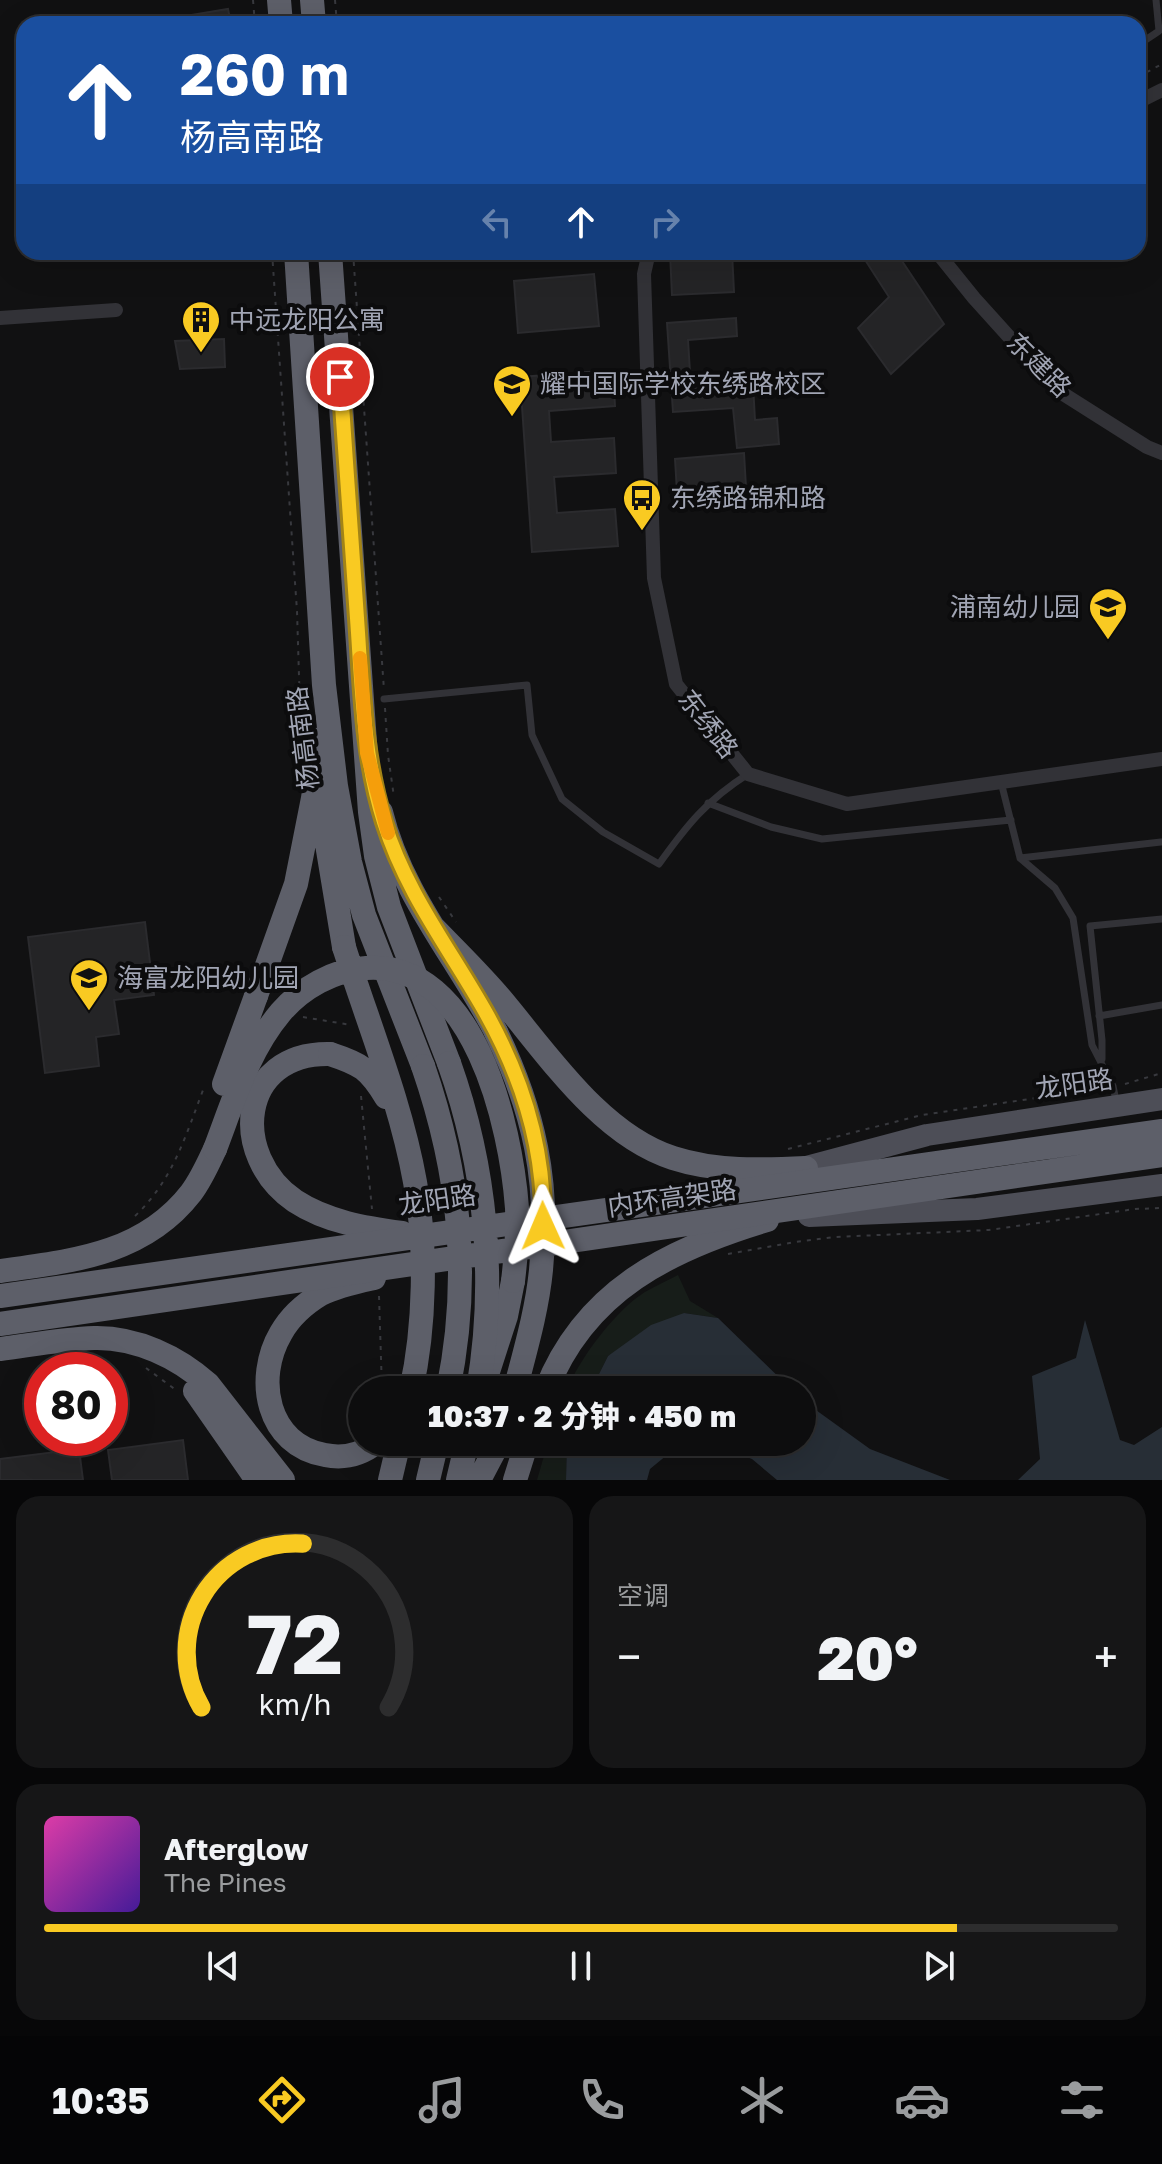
<!DOCTYPE html>
<html lang="zh">
<meta charset="utf-8">
<style>
:root{--surface:#0d0d0e;--page:#161617;--text:#f1f3f6;--muted:#9a9c9e;--line:#2d2d2e;--accent:#f9ca22}
body{margin:0;font-family:"Golos Text","Noto Sans SC",sans-serif;background:var(--page);color:var(--text);height:100vh;display:flex;flex-direction:column;font-size:30px;white-space:nowrap}
*{box-sizing:border-box;margin:0}
p{font-size:26px;color:var(--muted)}
.icon{flex:none;width:44px;height:44px;fill:none;stroke:currentColor;stroke-width:2;stroke-linecap:round;stroke-linejoin:round}
.map{position:relative;height:1480px;overflow:hidden}
.side{display:flex;flex-direction:column;gap:16px;padding:16px;background:#070708;flex:1}
.side>*{flex:none}
.top-card{position:absolute;left:16px;top:16px;width:1130px;height:244px;border-radius:24px;box-shadow:0 8px 32px #0002,0 0 0 2px var(--line);background:#1a4fa0;color:#fff;overflow:hidden}
.speed{position:absolute;left:24px;top:1352px;display:flex;gap:16px;font-size:40px;font-weight:700;text-align:center}
.speed>*{display:grid;place-content:center;width:104px;height:104px;border-radius:50%;background:var(--surface);box-shadow:0 8px 32px #0002,0 0 0 2px var(--line);line-height:1}
.speed .limit{border:12px solid #d22;background:#fff;color:#111}
.pin{position:absolute;display:grid;place-items:center;width:68px;height:68px;color:#fff;margin:-34px;border:4px solid #fff;border-radius:50%;box-shadow:0 2px 8px #0007}
.me{position:absolute;width:88px;margin:-44px;rotate:359deg;stroke-linejoin:round;filter:drop-shadow(0 0 6px #0008)}
.turn{display:flex;align-items:center;gap:28px;height:168px;padding:0 32px;font-size:36px}
.turn .icon{width:104px;height:104px;stroke-width:2.5}
.turn b{display:block;font-size:56px;line-height:68px}
.lanes{display:flex;align-items:center;height:76px;padding:0 32px;background:#0003;justify-content:center;gap:40px;direction:ltr}
.lanes .off{opacity:.35}
.big{font-size:60px;font-weight:800;line-height:1.1}
.side .tile{flex:1;display:flex;flex-direction:column;justify-content:center;gap:12px;min-width:0;padding:0 28px;border-radius:24px;background:var(--page)}
.side .dial{align-items:center;gap:0}
.dial svg{height:208px;overflow:visible;fill:none;stroke:var(--line);stroke-width:7;stroke-linecap:round;text-anchor:middle}
.dial text{fill:var(--text);stroke:none}
.song{display:flex;align-items:center;gap:24px}
.cover{width:96px;height:96px;border-radius:12px;background:linear-gradient(135deg,hsl(320 70% 55%),hsl(260 70% 35%))}
.played{height:8px;border-radius:4px;background:linear-gradient(90deg,var(--accent) 85%,var(--line) 85%)}
.keys{display:flex;justify-content:space-around;direction:ltr}
.heat{display:flex;justify-content:space-between;align-items:center;font-size:44px;direction:ltr}
.side .tiles{flex:1;display:grid;gap:16px;grid-template-columns:1fr 1fr}
.tile:last-child{grid-column:span 2}
.trip{position:absolute;left:348px;top:1376px;width:468px;height:80px;border-radius:40px;background:var(--surface);box-shadow:0 8px 32px #0002,0 0 0 2px var(--line);font-weight:800;line-height:80px;text-align:center}
.menu{display:flex;height:128px;justify-content:space-around;align-items:center;background:#050506;color:var(--muted)}
.menu .icon{width:56px;height:56px}
.menu .current{color:var(--accent)}
.menu b{font-size:36px;color:var(--text)}
.map>svg:first-child{display:block}
.green{fill:#171d19}
.water{fill:#272e36}
.building{fill:#242426;stroke:#2b2b2e;stroke-width:2}
.lines{fill:none;stroke-linecap:round;stroke-linejoin:round}
.path{stroke:#38393e;stroke-width:2;stroke-dasharray:4 6;stroke-linecap:butt}
.lane{stroke:#323237;stroke-width:7}
.street{stroke:#323237;stroke-width:14}
.primary{stroke:#4d4e57;stroke-width:22}
.highway{stroke:#5d5f69;stroke-width:24}
.highway-bridge{stroke:#5d5f69;stroke-width:24}
.route-casing{stroke:#a28316;stroke-width:20}
.route{stroke:#f9ca22;stroke-width:14}
.slow{stroke:#f59e0b;stroke-width:14}
.labels{text-anchor:middle;stroke-width:8;stroke-linejoin:round;paint-order:stroke}
.poi-label{font-size:26px;fill:#a1a5b4;stroke:#0c0c0d;text-anchor:start}
.street-label{font-size:26px;fill:#a1a5b4;stroke:#0c0c0d}
</style>
<div class="map">
<svg width="1162" height="1480" viewBox="0 0 1162 1480">
<rect width="100%" height="100%" fill="#111112"/>
<path class="green" d="M 678,1275 L 690,1301 L 718,1318 L 684,1313 L 608,1356 L 591,1390 L 567,1390 C 579,1359 616,1310 645,1292 C 655,1286 667,1281 678,1275 Z
M 548,1442 L 567,1442 L 566,1480 L 537,1480 Z"/>
<path class="water" d="M 684,1313 L 718,1318 L 792,1390 L 591,1390 L 608,1356 L 651,1325 Z
M 1085,1320 L 1120,1440 L 1134,1445 L 1162,1427 L 1162,1480 L 1018,1480 L 1040,1459 L 1032,1376 L 1076,1358 Z
M 802,1400 L 870,1449 L 950,1480 L 777,1480 L 752,1459 L 714,1445 L 673,1450 L 650,1469 L 647,1480 L 566,1480 L 567,1442 L 802,1442 Z"/>
<path class="building" d="M 228,9 L 231,24 L 174,24 L 173,18 Z
M 670,252 L 732,252 L 734,292 L 672,295 Z
M 860,252 L 896,252 L 944,324 L 891,374 L 858,328 L 889,297 Z
M 594,274 L 599,326 L 518,333 L 514,281 Z
M 736,318 L 737,336 L 688,340 L 691,389 L 753,385 L 755,420 L 777,418 L 779,444 L 737,448 L 733,408 L 673,412 L 667,323 Z
M 224,339 L 225,367 L 180,369 L 175,341 Z
M 613,370 L 615,406 L 549,411 L 551,442 L 614,438 L 616,473 L 554,477 L 557,513 L 615,509 L 618,546 L 532,552 L 520,377 Z
M 744,453 L 746,487 L 677,492 L 675,459 Z
M 145,922 L 154,995 L 114,1000 L 119,1034 L 96,1037 L 99,1066 L 45,1073 L 28,937 Z
M 183,1440 L 188,1480 L 112,1480 L 108,1450 Z
M 79,1449 L 83,1480 L 0,1480 L 0,1459 Z"/>
<g class="lines">
<path class="path" d="M 253,0 L 255,24
M 335,0 L 337,24
M 1138,77 L 1162,64
M 272,252 L 297,611 L 300,709 L 299,754
M 353,252 L 384,690
M 385,708 L 388,755 L 394,797
M 439,897 L 456,922
M 303,1017 L 351,1025
M 1125,1084 L 1162,1073
M 361,1096 L 372,1209
M 788,1149 L 922,1115 L 1103,1088
M 135,1216 C 174,1179 186,1134 205,1085
M 728,1254 L 795,1242 L 835,1237 L 989,1230 L 1135,1209 L 1162,1208
M 379,1296 L 382,1390
M 146,1368 L 176,1390"/>
<path class="lane" d="M 1138,45 L 1159,31 L 1156,0
M 384,699 L 527,685 L 532,735 L 562,799 L 603,832 L 659,864 C 687,825 707,800 748,774
M 1001,782 L 1020,858 L 1055,888 L 1073,918 L 1092,1045 L 1113,1086 L 1116,1101
M 708,803 L 771,827 L 822,839 L 1011,820
M 1020,858 L 1161,842
M 1099,1016 L 1162,1005
M 1102,1059 L 1102,1040 L 1090,926 L 1162,919"/>
<path class="street" d="M 1138,102 L 1162,90
M 649,252 L 644,274 L 654,578 L 676,684 L 748,774 L 847,804 L 1162,759
M 937,252 L 974,298 L 1057,390 L 1147,447 L 1162,453
M 0,318 L 116,310"/>
<path class="primary" d="M 788,1172 L 927,1135 L 1162,1099
M 809,1216 L 977,1209 L 1162,1185"/>
<path class="highway" d="M 279,0 L 281,24
M 312,0 L 314,24
M 296,252 L 324,685 L 336,786 L 350,862 L 364,915 L 423,1066
M 330,252 L 370,812 L 376,856 L 389,907 L 449,1063
M 324,795 L 326,838 L 344,947
M 381,812 C 401,894 458,959 496,1032
M 434,928 C 456,951 480,974 501,999 C 548,1055 601,1135 673,1158 C 716,1172 761,1170 806,1168
M 256,996 L 296,884 L 313,798 L 321,739
M 330,1054 C 238,1052 229,1156 295,1201 C 327,1222 366,1228 402,1233
M 0,1271 C 71,1261 143,1255 191,1193 C 201,1180 208,1164 215,1149
M 374,1278 C 356,1282 337,1286 321,1294 C 306,1303 290,1317 281,1333 C 254,1379 267,1445 325,1455 C 344,1459 362,1454 377,1442
M 0,1349 C 31,1345 63,1339 94,1338 C 136,1337 178,1357 208,1384 L 283,1480
M 484,1384 L 506,1316 L 513,1281
M 546,1390 C 585,1290 670,1249 767,1220
M 195,1391 L 257,1480
M 390,1480 L 399,1442
M 428,1480 L 437,1442
M 458,1480 L 467,1442
M 479,1480 L 499,1442
M 515,1480 L 527,1442"/>
<path class="highway-bridge" d="M 344,947 C 368,1023 401,1103 415,1182 C 427,1245 425,1328 411,1390
M 496,1032 C 534,1111 550,1182 541,1270 C 537,1311 525,1351 515,1390
M 330,1054 C 361,1064 369,1069 386,1097
M 449,1063 C 486,1167 497,1280 478,1390
M 423,1066 C 460,1173 471,1278 448,1390
M 224,1084 L 256,996
M 215,1149 C 233,1102 248,1051 281,1012 C 302,988 333,970 366,968 C 474,960 511,1126 517,1208 C 518,1232 516,1256 513,1281
M 0,1296 L 1162,1131
M 0,1324 L 1162,1155"/>
</g>
<g class="lines">
<defs>
<path id="route" d="M 340,377 C 345,458 351,538 357,618 C 362,687 363,756 384,822 C 406,893 450,949 486,1013 C 523,1079 545,1151 543,1226"/>
</defs>
<use href="#route" class="route-casing"/>
<use href="#route" class="route"/>
<path class="slow" d="M 360,658 L 367,753 L 388,833"/>
</g>
<defs>
<symbol id="building-pin" viewBox="-11 -11 22 30"><path d="M0 17L-7.5 6A9.5 9.5 0 1 1 7.5 6Z" fill="#f9ca22" stroke="#0c0c0d"/><path d="M-4-6H4V6H1V3H-1V6H-4ZM-2.5-4.3h1.7v1.8h-1.7ZM.8-4.3h1.7v1.8H.8ZM-2.5-1h1.7V.8h-1.7ZM.8-1h1.7V.8H.8Z" fill="#111"/></symbol>
<symbol id="school-pin" viewBox="-11 -11 22 30"><path d="M0 17L-7.5 6A9.5 9.5 0 1 1 7.5 6Z" fill="#f9ca22" stroke="#0c0c0d"/><path d="M0-5L7-2L0 1L-7-2ZM-4 1L0 2.5L4 1V4Q0 6-4 4Z" fill="#111"/></symbol>
<symbol id="bus-pin" viewBox="-11 -11 22 30"><path d="M0 17L-7.5 6A9.5 9.5 0 1 1 7.5 6Z" fill="#f9ca22" stroke="#0c0c0d"/><path d="M-5-6H5V4H4V6H2V4H-2V6H-4V4H-5ZM-3.5-4V0h7V-4ZM-3.5 1.2v1.5H-2V1.2ZM2 1.2v1.5H3.5V1.2Z" fill="#111"/></symbol>
</defs>
<g fill-rule="evenodd">
<use href="#building-pin" x="179" y="298" width="44" height="60"/>
<use href="#school-pin" x="490" y="362" width="44" height="60"/>
<use href="#bus-pin" x="620" y="476" width="44" height="60"/>
<use href="#school-pin" x="1086" y="585" width="44" height="60"/>
<use href="#school-pin" x="67" y="956" width="44" height="60"/>
</g>
<g class="labels">
<g class="poi-label">
<text x="229" y="329">中远龙阳公寓</text>
<text x="540" y="393">耀中国际学校东绣路校区</text>
<text x="670" y="507">东绣路锦和路</text>
<text x="1080" y="616" text-anchor="end">浦南幼儿园</text>
<text x="117" y="987">海富龙阳幼儿园</text>
</g>
<g class="street-label">
<text transform="translate(1039 365) rotate(45)" y="9">东建路</text>
<text transform="translate(708 724) rotate(52)" y="9">东绣路</text>
<text transform="translate(303 738) rotate(-97)" y="9">杨高南路</text>
<text transform="translate(1074 1084) rotate(-8)" y="9">龙阳路</text>
<text transform="translate(672 1198) rotate(-8)" y="9">内环高架路</text>
<text transform="translate(437 1200) rotate(-8)" y="9">龙阳路</text>
</g>
</g>
</svg>
<div class="speed"><div class="limit">80</div></div>
<div class="pin" style="left:340px;top:377px;background:#d93025"><svg class="icon" aria-label="arrive" viewBox="0 0 24 24"><path d="M6 21V4h12l-3 4 3 4H6"/></svg></div>
<svg class="me" style="left:543px;top:1226px" viewBox="-20 -20 40 40"><path d="M0-17L14 15 0 8-14 15z" fill="#f9ca22" stroke="#fff" stroke-width="4"/></svg>
<div class="trip">10:37 · 2 分钟 · 450 m</div>
<div class="top-card">
<div class="turn"><svg class="icon" aria-label="ahead" viewBox="0 0 24 24"><path d="M12 20V5M6 11l6-6 6 6"/></svg><div><b>260 m</b>杨高南路</div></div>
<div class="lanes"><svg class="icon off" aria-label="left" viewBox="0 0 24 24"><path d="M17 20v-9H6M10 6l-5 5 5 5"/></svg><svg class="icon" aria-label="ahead" viewBox="0 0 24 24"><path d="M12 20V5M6 11l6-6 6 6"/></svg><svg class="icon off" aria-label="right" viewBox="0 0 24 24"><path d="M7 20v-9h11M14 6l5 5-5 5"/></svg></div>
</div>
</div>
<section class="side">
<div class="tiles">
<div class="tile dial"><svg viewBox="0 0 100 80">
<path d="M14 69A42 42 0 1 1 86 69"/>
<path d="M14 69A42 42 0 0 1 53 6" stroke="#f9ca22"/>
<text x="50" y="56" font-size="32" font-weight="700">72</text>
<text x="50" y="72" font-size="11">km/h</text>
</svg></div>
<div class="tile"><p>空调</p>
<div class="heat"><a>−</a><b class="big">20°</b><a>+</a></div>
</div>
<div class="tile">
<div class="song"><i class="cover"></i><div><b>Afterglow</b><p>The Pines</p></div></div>
<div class="played"></div>
<div class="keys"><svg class="icon" aria-label="previous" viewBox="0 0 24 24"><path d="M18 5L8 12l10 7zM5 5v14"/></svg><svg class="icon" aria-label="pause" viewBox="0 0 24 24"><path d="M8 5v14M16 5v14"/></svg><svg class="icon" aria-label="next" viewBox="0 0 24 24"><path d="M6 5l10 7-10 7zM19 5v14"/></svg></div>
</div>
</div>
</section>
<nav class="menu">
<b>10:35</b>
<svg class="icon current" aria-label="directions" viewBox="0 0 24 24"><path d="M12 3l9 9-9 9-9-9zM9 14v-3h6M13 9l2 2-2 2"/></svg>
<svg class="icon" aria-label="music" viewBox="0 0 24 24"><path d="M9 18V5l10-2v13"/><circle cx="6" cy="18" r="3"/><circle cx="16" cy="16" r="3"/></svg>
<svg class="icon" aria-label="phone" viewBox="0 0 24 24"><path d="M5 4h4l2 5-3 2q2 4 5 5l2-3 5 2v4C11 20 4 13 5 4z"/></svg>
<svg class="icon" aria-label="climate" viewBox="0 0 24 24"><path d="M12 3v18M4 7l16 10M4 17L20 7"/></svg>
<svg class="icon" aria-label="car" viewBox="0 0 24 24"><path d="M5 17H2v-5l4-1 3-4h7l3 4 3 1v5h-3M9 17h6M6 11h13"/><circle cx="7" cy="17" r="2"/><circle cx="17" cy="17" r="2"/></svg>
<svg class="icon" aria-label="filters" viewBox="0 0 24 24"><path d="M4 7h16M4 17h16"/><circle cx="9" cy="7" r="2"/><circle cx="15" cy="17" r="2"/></svg>
</nav>
